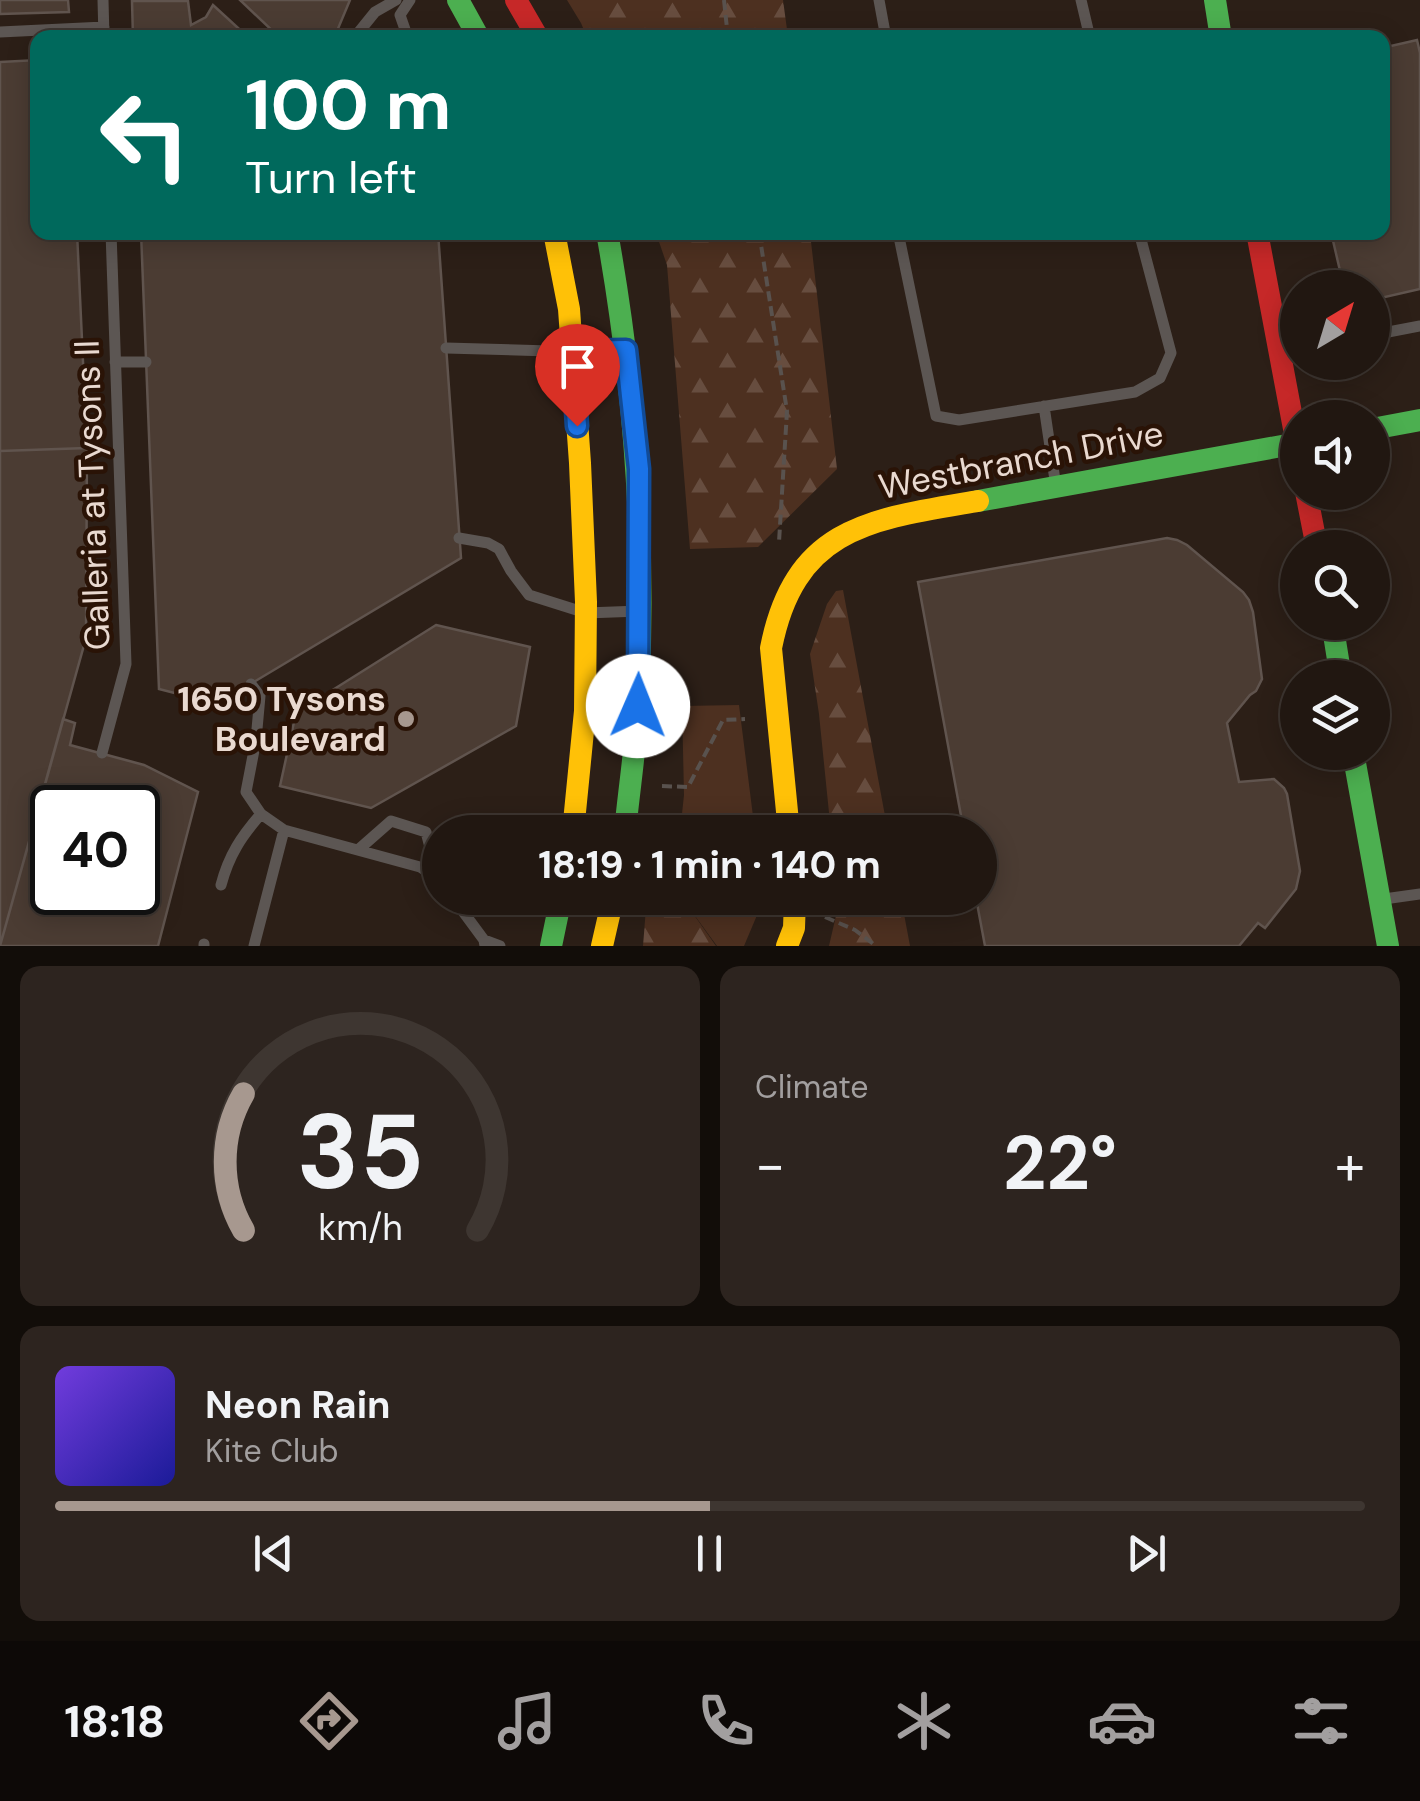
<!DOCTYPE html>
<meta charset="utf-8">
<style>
:root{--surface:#211711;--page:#2d241f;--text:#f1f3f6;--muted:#a29f9f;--line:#3e3631;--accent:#a7988f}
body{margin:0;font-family:"DM Sans",sans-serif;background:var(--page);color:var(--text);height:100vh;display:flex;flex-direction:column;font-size:38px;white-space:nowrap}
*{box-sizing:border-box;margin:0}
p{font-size:32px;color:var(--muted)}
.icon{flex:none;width:55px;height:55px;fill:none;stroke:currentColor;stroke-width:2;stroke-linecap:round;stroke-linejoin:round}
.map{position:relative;height:946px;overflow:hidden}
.side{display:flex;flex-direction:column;gap:20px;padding:20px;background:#120d09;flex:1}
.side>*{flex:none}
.banner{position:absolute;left:30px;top:30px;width:1360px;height:210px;border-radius:20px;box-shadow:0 5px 25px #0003,0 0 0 2px var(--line);background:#00695c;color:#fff;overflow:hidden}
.needle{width:65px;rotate:38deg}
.controls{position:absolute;left:1280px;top:270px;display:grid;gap:20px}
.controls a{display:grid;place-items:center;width:110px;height:110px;border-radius:50%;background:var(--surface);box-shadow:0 5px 25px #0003,0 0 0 2px var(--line);font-size:50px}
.speed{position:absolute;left:30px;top:785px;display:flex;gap:20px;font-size:50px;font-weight:700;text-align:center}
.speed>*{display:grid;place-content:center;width:130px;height:130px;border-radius:50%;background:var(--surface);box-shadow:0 5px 25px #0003,0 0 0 2px var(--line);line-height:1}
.speed .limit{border:5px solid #111;border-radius:15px;background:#fff;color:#111}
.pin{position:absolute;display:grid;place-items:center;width:85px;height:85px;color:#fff;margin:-102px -42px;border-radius:50% 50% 50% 0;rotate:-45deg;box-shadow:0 0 10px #0007}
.pin .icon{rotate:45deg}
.me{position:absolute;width:110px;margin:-55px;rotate:1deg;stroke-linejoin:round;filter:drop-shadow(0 0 8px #0008)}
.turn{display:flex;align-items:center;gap:35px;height:210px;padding:0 50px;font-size:45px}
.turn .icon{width:130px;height:130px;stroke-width:2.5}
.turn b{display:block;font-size:70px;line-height:85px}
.big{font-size:75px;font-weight:700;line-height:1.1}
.side .tile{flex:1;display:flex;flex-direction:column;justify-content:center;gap:15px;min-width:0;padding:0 35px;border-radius:20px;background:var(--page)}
.side .dial{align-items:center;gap:0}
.dial svg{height:260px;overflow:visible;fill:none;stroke:var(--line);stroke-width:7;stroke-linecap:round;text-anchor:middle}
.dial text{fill:var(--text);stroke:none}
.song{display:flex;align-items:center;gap:30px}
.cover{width:120px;height:120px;border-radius:15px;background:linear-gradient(135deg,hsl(260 70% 55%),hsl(240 70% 35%))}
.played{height:10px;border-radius:5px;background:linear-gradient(90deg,var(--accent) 50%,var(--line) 50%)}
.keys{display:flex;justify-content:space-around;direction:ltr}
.heat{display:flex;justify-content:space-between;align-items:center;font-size:55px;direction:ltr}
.side .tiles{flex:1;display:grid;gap:20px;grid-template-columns:1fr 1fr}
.tile:last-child{grid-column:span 2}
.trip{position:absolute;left:422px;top:815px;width:575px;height:100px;border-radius:50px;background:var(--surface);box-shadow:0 5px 25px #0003,0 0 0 2px var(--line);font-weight:700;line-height:100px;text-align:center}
.dock{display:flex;height:160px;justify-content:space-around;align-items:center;background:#0d0907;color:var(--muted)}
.dock .icon{width:70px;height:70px}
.dock .on{color:var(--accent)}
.dock b{font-size:45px;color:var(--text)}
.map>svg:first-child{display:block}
.forest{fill:url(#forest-firs)}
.green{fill:#4d3020}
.building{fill:#4b3c33;stroke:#60544e;stroke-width:2.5;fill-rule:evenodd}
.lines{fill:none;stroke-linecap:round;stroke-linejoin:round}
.path{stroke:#59524e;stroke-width:4;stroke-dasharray:10 5;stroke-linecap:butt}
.lane{stroke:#5c5653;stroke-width:11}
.fast{stroke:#4caf50;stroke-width:22}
.slow{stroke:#ffc107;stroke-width:22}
.jam{stroke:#c62828;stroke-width:22}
.route-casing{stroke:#114b97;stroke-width:25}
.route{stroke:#1a73e8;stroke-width:18}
.poi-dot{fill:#a7988f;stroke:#2a1306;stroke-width:4}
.labels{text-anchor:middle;stroke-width:9;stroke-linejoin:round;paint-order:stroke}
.street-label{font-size:35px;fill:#e9d9d0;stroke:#2a1306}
.poi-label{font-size:35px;font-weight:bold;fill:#e9d9d0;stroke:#2a1306;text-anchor:end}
</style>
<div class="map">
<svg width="1420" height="946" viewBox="0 0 1420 946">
<defs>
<pattern id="forest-firs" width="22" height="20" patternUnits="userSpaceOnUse" patternTransform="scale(2.5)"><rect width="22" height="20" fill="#4d3020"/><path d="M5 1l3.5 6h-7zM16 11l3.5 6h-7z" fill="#674d3f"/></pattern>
</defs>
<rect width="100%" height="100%" fill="#2c1f17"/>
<path class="forest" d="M 567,0 L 783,0 L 788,37 L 587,37 L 581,23 Z
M 656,233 L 810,233 L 837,469 L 758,547 L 690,549 L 667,265 Z
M 843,590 L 888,832 L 831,832 L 819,714 L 810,654 L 827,604 L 836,591 Z
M 660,898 L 682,898 L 716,946 L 643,946 L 646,908 Z
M 838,898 L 901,898 L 910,946 L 829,946 L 838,907 Z"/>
<path class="green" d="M 739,705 L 755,832 L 680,832 L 684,795 L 682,706 Z
M 682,898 L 762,898 L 763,901 L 744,946 L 717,946 Z"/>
<path class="building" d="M 0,0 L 68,0 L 69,12 L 0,14 Z
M 240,0 L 350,0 L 337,31 L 319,38 L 280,38 Z
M 132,1 L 188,1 L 191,25 L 206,17 L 213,5 L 249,38 L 133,38 Z
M 1417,40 L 1420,53 L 1420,289 L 1372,300 L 1372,288 L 1344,288 L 1331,232 L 1382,232 L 1382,48 Z
M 38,60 L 38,232 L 77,232 L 87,448 L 0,451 L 0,62 Z
M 141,232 L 438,232 L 461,558 L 217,704 L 159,689 Z
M 87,448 L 86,638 L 0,946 L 0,451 Z
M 1167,538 L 1177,540 L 1187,545 L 1243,592 L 1249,600 L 1253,612 L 1262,679 L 1256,691 L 1250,695 L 1227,723 L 1239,782 L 1274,779 L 1284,788 L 1287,794 L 1300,871 L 1296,889 L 1265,928 L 1258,923 L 1239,946 L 985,946 L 976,898 L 980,898 L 980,832 L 964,832 L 918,582 Z
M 436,625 L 530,647 L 516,726 L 371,808 L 280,786 L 296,713 Z
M 63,719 L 75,723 L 70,745 L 144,765 L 198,792 L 158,946 L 0,946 ZM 52,808 L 138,808 L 138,892 L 52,892 Z"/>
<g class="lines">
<path class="path" d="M 724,0 L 728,38
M 759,232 L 787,411 L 779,542
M 662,786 L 688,787 L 723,720 L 745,719
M 825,917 L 855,930 L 876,946"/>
<path class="lane" d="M 103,0 L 104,38
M 879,0 L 886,38
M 1081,0 L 1090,38
M 0,32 L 104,27
M 354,38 L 375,12 L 396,0
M 408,38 L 400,15 L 410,0
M 898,232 L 936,416 L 959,420 L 1135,392 L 1160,378 L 1171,353 L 1139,232
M 1376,299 L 1383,333 L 1420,326
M 446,348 L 550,351 L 622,350
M 115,362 L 146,362
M 1044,406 L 1056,487
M 459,538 L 488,543 L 499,549 L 511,571 L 529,595 L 586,613 L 640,611
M 251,684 L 260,696 L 256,740 L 246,792 L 261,814 L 284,830 L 420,867 L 440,880
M 102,753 L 126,664 L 111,232
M 358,850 L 391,821 L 426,832 L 438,877
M 221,885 C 229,855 241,837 261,814
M 453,898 L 484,940 L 485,946
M 1384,899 L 1420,894
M 484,940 L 500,946
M 204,946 L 204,944
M 254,946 L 284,830"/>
<path class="fast" d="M 458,0 L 479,38
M 1215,0 L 1221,38
M 607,232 C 635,388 646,545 638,703 C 636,746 629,789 625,832
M 1372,429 L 1420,420
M 978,501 L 1298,443
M 1332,622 L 1341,678
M 1353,752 L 1388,946
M 551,946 L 561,898"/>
<path class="slow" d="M 554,232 L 569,309 L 580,463 L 586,602 L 585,711 L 573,832
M 789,832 L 771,648 C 795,526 872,519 978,501
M 602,946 L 613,898
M 787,946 L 794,928 L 795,898"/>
<path class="jam" d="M 516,0 L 538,38
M 1257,232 L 1298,450
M 1306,492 L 1317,548"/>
</g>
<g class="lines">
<defs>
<path id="route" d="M 577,426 L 572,351 L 626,350 L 639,469 L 638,706"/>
</defs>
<use href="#route" class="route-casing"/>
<use href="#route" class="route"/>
</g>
<circle class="poi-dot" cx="406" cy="719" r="10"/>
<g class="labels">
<g class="street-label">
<text transform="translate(1021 460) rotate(-11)" y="12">Westbranch Drive</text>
<text transform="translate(92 495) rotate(-92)" y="12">Galleria at Tysons II</text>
</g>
<g class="poi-label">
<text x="386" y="711">1650 Tysons<tspan x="386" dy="40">Boulevard</tspan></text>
</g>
</g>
</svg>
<div class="controls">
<a><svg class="needle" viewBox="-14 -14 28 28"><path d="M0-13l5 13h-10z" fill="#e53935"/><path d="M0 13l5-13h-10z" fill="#a29f9f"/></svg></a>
<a><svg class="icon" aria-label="sound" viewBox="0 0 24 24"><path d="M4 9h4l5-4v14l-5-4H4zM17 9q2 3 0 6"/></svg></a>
<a><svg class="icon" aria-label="search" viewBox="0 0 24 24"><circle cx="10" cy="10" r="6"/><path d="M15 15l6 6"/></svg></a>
<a><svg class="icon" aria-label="layers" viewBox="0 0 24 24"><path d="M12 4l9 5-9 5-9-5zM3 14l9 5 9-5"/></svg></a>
</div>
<div class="speed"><div class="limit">40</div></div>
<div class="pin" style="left:577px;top:426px;background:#d93025"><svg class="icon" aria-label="arrive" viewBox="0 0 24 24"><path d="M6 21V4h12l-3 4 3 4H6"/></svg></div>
<svg class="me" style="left:638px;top:706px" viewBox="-20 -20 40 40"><circle r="19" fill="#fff"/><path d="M0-13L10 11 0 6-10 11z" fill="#1a73e8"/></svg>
<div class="trip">18:19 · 1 min · 140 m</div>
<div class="banner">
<div class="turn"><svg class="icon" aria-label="left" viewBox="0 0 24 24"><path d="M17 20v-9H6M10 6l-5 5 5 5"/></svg><div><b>100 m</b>Turn left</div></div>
</div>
</div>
<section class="side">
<div class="tiles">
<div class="tile dial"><svg viewBox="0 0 100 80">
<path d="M14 69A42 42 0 1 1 86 69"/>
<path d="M14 69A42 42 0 0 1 14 27" stroke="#a7988f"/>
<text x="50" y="56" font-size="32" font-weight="700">35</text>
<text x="50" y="72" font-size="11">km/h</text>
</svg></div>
<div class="tile"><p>Climate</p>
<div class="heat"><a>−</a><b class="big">22°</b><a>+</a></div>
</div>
<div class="tile">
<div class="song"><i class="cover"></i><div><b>Neon Rain</b><p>Kite Club</p></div></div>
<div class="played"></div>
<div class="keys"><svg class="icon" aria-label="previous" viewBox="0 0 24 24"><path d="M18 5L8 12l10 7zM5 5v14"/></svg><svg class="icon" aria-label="pause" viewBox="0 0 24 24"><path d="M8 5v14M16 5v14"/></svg><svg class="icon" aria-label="next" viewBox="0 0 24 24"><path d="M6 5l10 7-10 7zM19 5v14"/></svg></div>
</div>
</div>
</section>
<nav class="dock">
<b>18:18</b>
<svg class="icon on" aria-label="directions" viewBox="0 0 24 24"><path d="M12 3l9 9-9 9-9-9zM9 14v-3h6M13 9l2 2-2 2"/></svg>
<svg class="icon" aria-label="music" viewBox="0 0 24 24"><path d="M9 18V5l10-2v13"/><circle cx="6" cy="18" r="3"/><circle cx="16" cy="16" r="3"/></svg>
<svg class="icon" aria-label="phone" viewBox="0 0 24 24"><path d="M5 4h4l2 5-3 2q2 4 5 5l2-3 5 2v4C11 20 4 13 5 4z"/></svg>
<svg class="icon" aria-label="climate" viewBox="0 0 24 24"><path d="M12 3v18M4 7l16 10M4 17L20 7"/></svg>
<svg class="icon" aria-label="car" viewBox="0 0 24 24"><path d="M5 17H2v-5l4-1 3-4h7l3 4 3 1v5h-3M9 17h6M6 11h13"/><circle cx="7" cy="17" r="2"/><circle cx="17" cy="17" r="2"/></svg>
<svg class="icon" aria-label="filters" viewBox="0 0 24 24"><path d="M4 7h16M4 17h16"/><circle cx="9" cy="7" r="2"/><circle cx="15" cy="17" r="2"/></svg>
</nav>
